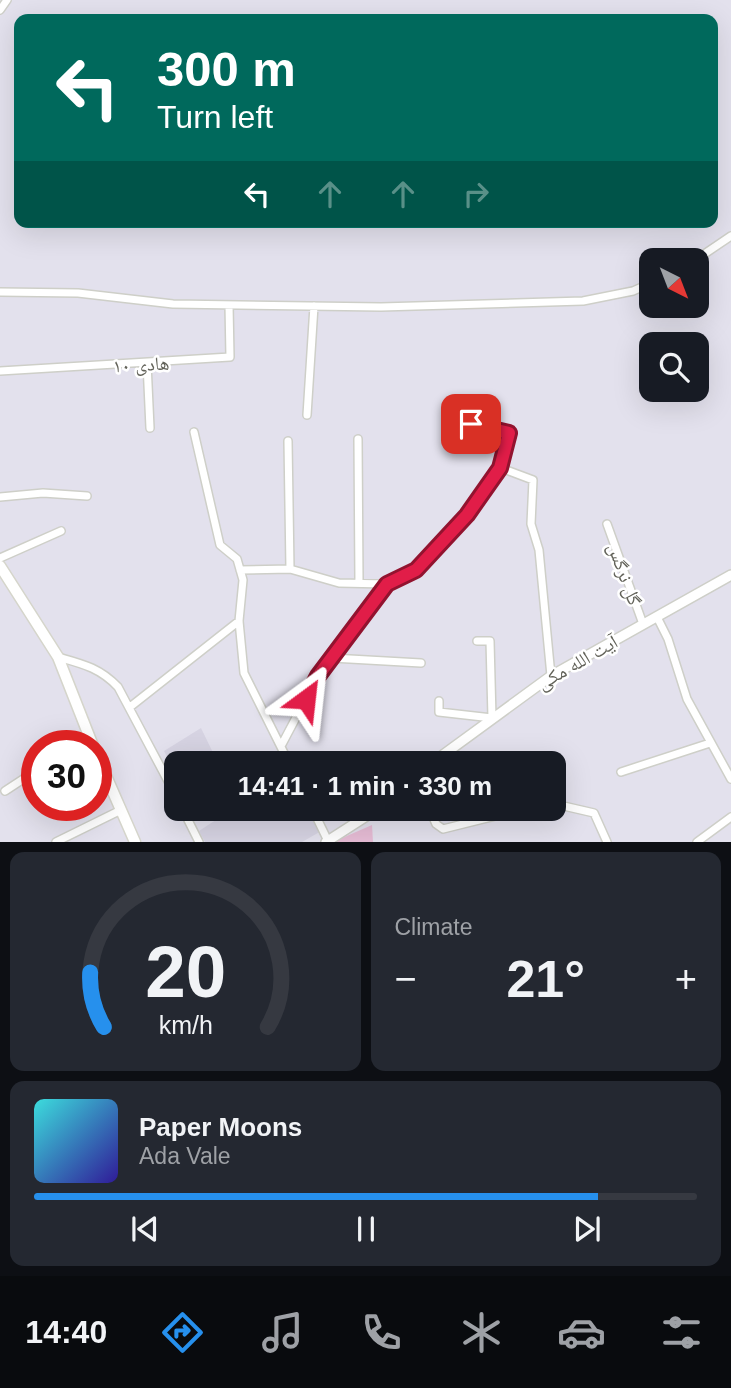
<!DOCTYPE html>
<meta charset="utf-8">
<style>
:root{--surface:#171b24;--page:#242831;--text:#f1f3f6;--muted:#9ea1a6;--line:#363941;--accent:#2690ed}
body{margin:0;font-family:Helvetica,"Noto Naskh Arabic",sans-serif;background:var(--page);color:var(--text);height:100vh;display:flex;flex-direction:column;font-size:26px;white-space:nowrap}
*{box-sizing:border-box;margin:0}
p{font-size:23px;color:var(--muted)}
.icon{flex:none;width:38px;height:38px;fill:none;stroke:currentColor;stroke-width:2;stroke-linecap:round;stroke-linejoin:round}
.map{position:relative;height:842px;overflow:hidden}
.panel{display:flex;flex-direction:column;gap:10px;padding:10px;background:#0d0f14;flex:1}
.panel>*{flex:none}
.guide{position:absolute;left:14px;top:14px;width:704px;height:214px;border-radius:14px;box-shadow:0 7px 28px #0002;background:#00695c;color:#fff;overflow:hidden}
.needle{width:46px;rotate:138deg}
.fabs{position:absolute;left:639px;top:248px;display:grid;gap:14px}
.fabs a{display:grid;place-items:center;width:70px;height:70px;border-radius:14px;background:var(--surface);box-shadow:0 7px 28px #0002;font-size:35px}
.speed{position:absolute;left:21px;top:730px;display:flex;gap:14px;font-size:35px;font-weight:700;text-align:center}
.speed>*{display:grid;place-content:center;width:91px;height:91px;border-radius:50%;background:var(--surface);box-shadow:0 7px 28px #0002;line-height:1}
.speed .limit{border:10px solid #d22;background:#fff;color:#111}
.pin{position:absolute;display:grid;place-items:center;width:60px;height:60px;color:#fff;margin:-30px;border-radius:14px;box-shadow:0 4px 10px #0006}
.me{position:absolute;width:77px;margin:-38px;rotate:30deg;stroke-linejoin:round;filter:drop-shadow(0 0 5px #0008)}
.turn{display:flex;align-items:center;gap:24px;height:147px;padding:0 28px;font-size:32px}
.turn .icon{width:91px;height:91px;stroke-width:2.5}
.turn b{display:block;font-size:49px;line-height:60px}
.lanes{display:flex;align-items:center;height:66px;padding:0 28px;background:#0003;justify-content:center;gap:35px;direction:ltr}
.lanes .off{opacity:.35}
.big{font-size:52px;font-weight:700;line-height:1.1}
.panel .tile{flex:1;display:flex;flex-direction:column;justify-content:center;gap:10px;min-width:0;padding:0 24px;border-radius:14px;background:var(--page)}
.panel .dial{align-items:center;gap:0}
.dial svg{height:182px;overflow:visible;fill:none;stroke:var(--line);stroke-width:7;stroke-linecap:round;text-anchor:middle}
.dial text{fill:var(--text);stroke:none}
.song{display:flex;align-items:center;gap:21px}
.cover{width:84px;height:84px;border-radius:10px;background:linear-gradient(135deg,hsl(180 70% 55%),hsl(250 70% 35%))}
.played{height:7px;border-radius:4px;background:linear-gradient(90deg,var(--accent) 85%,var(--line) 85%)}
.keys{display:flex;justify-content:space-around;direction:ltr}
.heat{display:flex;justify-content:space-between;align-items:center;font-size:38px;direction:ltr}
.panel .tiles{flex:1;display:grid;gap:10px;grid-template-columns:1fr 1fr}
.tile:last-child{grid-column:span 2}
.trip{position:absolute;left:164px;top:751px;width:402px;height:70px;border-radius:14px;background:var(--surface);box-shadow:0 7px 28px #0002;font-weight:700;line-height:70px;text-align:center}
.menu{display:flex;height:112px;justify-content:space-around;align-items:center;background:#090b0e;color:var(--muted)}
.menu .icon{width:49px;height:49px}
.menu .current{color:var(--accent)}
.menu b{font-size:32px;color:var(--text)}
.map>svg:first-child{display:block}
.education{fill:#d6d3e2}
.green{fill:#e6bcd5}
.lines{fill:none;stroke-linecap:round;stroke-linejoin:round}
.minor-casing{stroke:#cecfc8;stroke-width:10}
.tertiary-casing{stroke:#cecfc8;stroke-width:12}
.secondary-casing{stroke:#d5d5cb;stroke-width:13}
.minor{stroke:#fff;stroke-width:7}
.tertiary{stroke:#fff;stroke-width:9}
.secondary{stroke:#fff;stroke-width:10}
.route-casing{stroke:#92132f;stroke-width:18}
.route{stroke:#e11d48;stroke-width:12}
.labels{text-anchor:middle;stroke-width:5;stroke-linejoin:round;paint-order:stroke}
.street-label{font-size:19px;fill:#626259;stroke:#fff}
</style>
<div class="map">
<svg width="731" height="842" viewBox="0 0 731 842">
<rect width="100%" height="100%" fill="#e3e1ed"/>
<path class="education" d="M 201,728 L 218,763 L 177,763 L 177,776 L 164,751 Z
M 234,808 L 310,809 L 323,830 L 302,842 L 205,842 L 199,831 Z"/>
<path class="green" d="M 372,825 L 373,842 L 333,842 Z"/>
<g class="lines">
<defs>
<path id="minor" d="M 0,10 L 7,0
M 694,261 L 731,236
M 0,292 L 78,293 L 173,304 L 381,307 L 583,301 L 633,291 L 651,283
M 147,363 L 150,428
M 0,371 L 230,357 L 229,305
M 307,415 L 314,306
M 471,424 L 508,433 L 501,468
M 194,432 L 220,545 L 237,559 L 243,580 L 239,621 L 244,673 L 289,763
M 358,439 L 359,582
M 288,441 L 290,569
M 0,497 L 43,493 L 87,496
M 607,524 L 643,624
M 0,558 L 61,531
M 240,570 L 290,569 L 339,583 L 386,584
M 657,617 L 668,639 L 687,699 L 731,779
M 58,657 C 83,664 100,668 118,687 L 177,798
M 332,658 L 421,663
M 439,701 L 439,712 L 492,718 L 490,641 L 477,641
M 130,707 L 239,621
M 72,746 L 88,735
M 281,746 L 318,676 L 386,584 L 416,570 L 439,547 L 467,515 L 501,468 L 533,480 L 531,524 L 539,550 L 551,676
M 621,772 L 710,743
M 5,791 L 37,770
M 555,804 L 594,813 L 607,842
M 182,808 L 199,842
M 312,808 L 328,841
M 429,808 L 436,824 L 443,829 L 528,808
M 56,842 L 121,810
M 697,842 L 731,817"/>
<path id="tertiary" d="M 432,763 L 551,676 L 731,575
M 326,842 L 379,808"/>
<path id="secondary" d="M 0,566 L 58,657 L 93,746
M 96,753 L 135,842"/>
</defs>
<use href="#minor" class="minor-casing"/>
<use href="#tertiary" class="tertiary-casing"/>
<use href="#secondary" class="secondary-casing"/>
<use href="#minor" class="minor"/>
<use href="#tertiary" class="tertiary"/>
<use href="#secondary" class="secondary"/>
</g>
<g class="lines">
<defs>
<path id="route" d="M 306,699 L 318,676 L 387,584 L 416,570 L 467,515 L 500,468 L 509,433 L 471,424"/>
</defs>
<use href="#route" class="route-casing"/>
<use href="#route" class="route"/>
</g>
<g class="labels">
<g class="street-label">
<text transform="translate(141 364) rotate(-3)" y="7">هادی ۱۰</text>
<text transform="translate(625 574) rotate(70)" y="7">گل نرگس</text>
<text transform="translate(577 662) rotate(-30)" y="7">آیت الله مکی</text>
</g>
</g>
</svg>
<div class="fabs">
<a><svg class="needle" viewBox="-14 -14 28 28"><path d="M0-13l5 13h-10z" fill="#e53935"/><path d="M0 13l5-13h-10z" fill="#9ea1a6"/></svg></a>
<a><svg class="icon" aria-label="search" viewBox="0 0 24 24"><circle cx="10" cy="10" r="6"/><path d="M15 15l6 6"/></svg></a>
</div>
<div class="speed"><div class="limit">30</div></div>
<div class="pin" style="left:471px;top:424px;background:#d93025"><svg class="icon" aria-label="arrive" viewBox="0 0 24 24"><path d="M6 21V4h12l-3 4 3 4H6"/></svg></div>
<svg class="me" style="left:306px;top:699px" viewBox="-20 -20 40 40"><path d="M0-17L14 15 0 8-14 15z" fill="#e11d48" stroke="#fff" stroke-width="4"/></svg>
<div class="trip">14:41 · 1 min · 330 m</div>
<div class="guide">
<div class="turn"><svg class="icon" aria-label="left" viewBox="0 0 24 24"><path d="M17 20v-9H6M10 6l-5 5 5 5"/></svg><div><b>300 m</b>Turn left</div></div>
<div class="lanes"><svg class="icon" aria-label="left" viewBox="0 0 24 24"><path d="M17 20v-9H6M10 6l-5 5 5 5"/></svg><svg class="icon off" aria-label="ahead" viewBox="0 0 24 24"><path d="M12 20V5M6 11l6-6 6 6"/></svg><svg class="icon off" aria-label="ahead" viewBox="0 0 24 24"><path d="M12 20V5M6 11l6-6 6 6"/></svg><svg class="icon off" aria-label="right" viewBox="0 0 24 24"><path d="M7 20v-9h11M14 6l5 5-5 5"/></svg></div>
</div>
</div>
<section class="panel">
<div class="tiles">
<div class="tile dial"><svg viewBox="0 0 100 80">
<path d="M14 69A42 42 0 1 1 86 69"/>
<path d="M14 69A42 42 0 0 1 8 45" stroke="#2690ed"/>
<text x="50" y="56" font-size="32" font-weight="700">20</text>
<text x="50" y="72" font-size="11">km/h</text>
</svg></div>
<div class="tile"><p>Climate</p>
<div class="heat"><a>−</a><b class="big">21°</b><a>+</a></div>
</div>
<div class="tile">
<div class="song"><i class="cover"></i><div><b>Paper Moons</b><p>Ada Vale</p></div></div>
<div class="played"></div>
<div class="keys"><svg class="icon" aria-label="previous" viewBox="0 0 24 24"><path d="M18 5L8 12l10 7zM5 5v14"/></svg><svg class="icon" aria-label="pause" viewBox="0 0 24 24"><path d="M8 5v14M16 5v14"/></svg><svg class="icon" aria-label="next" viewBox="0 0 24 24"><path d="M6 5l10 7-10 7zM19 5v14"/></svg></div>
</div>
</div>
</section>
<nav class="menu">
<b>14:40</b>
<svg class="icon current" aria-label="directions" viewBox="0 0 24 24"><path d="M12 3l9 9-9 9-9-9zM9 14v-3h6M13 9l2 2-2 2"/></svg>
<svg class="icon" aria-label="music" viewBox="0 0 24 24"><path d="M9 18V5l10-2v13"/><circle cx="6" cy="18" r="3"/><circle cx="16" cy="16" r="3"/></svg>
<svg class="icon" aria-label="phone" viewBox="0 0 24 24"><path d="M5 4h4l2 5-3 2q2 4 5 5l2-3 5 2v4C11 20 4 13 5 4z"/></svg>
<svg class="icon" aria-label="climate" viewBox="0 0 24 24"><path d="M12 3v18M4 7l16 10M4 17L20 7"/></svg>
<svg class="icon" aria-label="car" viewBox="0 0 24 24"><path d="M5 17H2v-5l4-1 3-4h7l3 4 3 1v5h-3M9 17h6M6 11h13"/><circle cx="7" cy="17" r="2"/><circle cx="17" cy="17" r="2"/></svg>
<svg class="icon" aria-label="filters" viewBox="0 0 24 24"><path d="M4 7h16M4 17h16"/><circle cx="9" cy="7" r="2"/><circle cx="15" cy="17" r="2"/></svg>
</nav>
